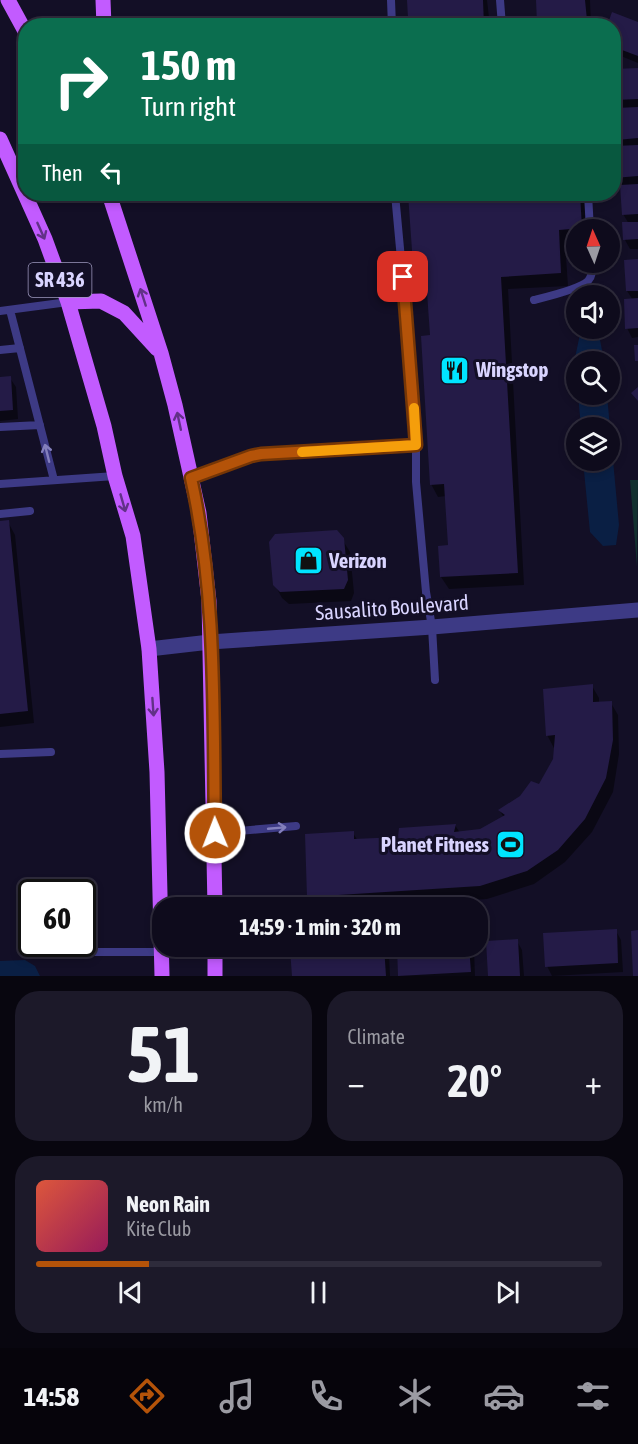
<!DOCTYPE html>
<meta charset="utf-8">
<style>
:root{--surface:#0e0b1c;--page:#1c1929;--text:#f1f3f6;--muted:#9b9ba3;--line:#2e2b3b;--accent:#b45309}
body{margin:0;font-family:"Asap Condensed",sans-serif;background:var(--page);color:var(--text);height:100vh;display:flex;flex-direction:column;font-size:22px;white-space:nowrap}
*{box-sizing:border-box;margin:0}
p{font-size:20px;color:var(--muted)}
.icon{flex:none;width:33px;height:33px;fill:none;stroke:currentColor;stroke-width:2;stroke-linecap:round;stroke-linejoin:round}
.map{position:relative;height:976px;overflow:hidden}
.panel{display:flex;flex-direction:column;gap:15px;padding:15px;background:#08060f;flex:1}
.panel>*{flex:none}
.hud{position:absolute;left:18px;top:18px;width:603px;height:183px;border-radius:24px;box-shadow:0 3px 9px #0003,0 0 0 2px var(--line);background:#0b6e4f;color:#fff;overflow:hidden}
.needle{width:39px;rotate:357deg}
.fabs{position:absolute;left:566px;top:219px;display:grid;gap:12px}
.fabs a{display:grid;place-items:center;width:54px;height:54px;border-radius:50%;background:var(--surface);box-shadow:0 3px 9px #0003,0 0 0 2px var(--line);font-size:30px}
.speed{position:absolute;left:18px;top:879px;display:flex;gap:12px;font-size:30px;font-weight:700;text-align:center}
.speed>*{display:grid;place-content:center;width:78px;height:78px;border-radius:50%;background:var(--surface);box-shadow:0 3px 9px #0003,0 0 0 2px var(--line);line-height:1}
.speed .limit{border:3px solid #111;border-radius:9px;background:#fff;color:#111}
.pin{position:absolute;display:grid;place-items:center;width:51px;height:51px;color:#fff;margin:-26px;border-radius:12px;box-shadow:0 3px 9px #0006}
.me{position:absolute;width:66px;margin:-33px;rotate:359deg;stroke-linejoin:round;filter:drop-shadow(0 0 4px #0008)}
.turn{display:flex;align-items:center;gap:21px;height:126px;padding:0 24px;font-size:27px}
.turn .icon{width:78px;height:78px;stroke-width:2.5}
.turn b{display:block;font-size:42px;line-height:51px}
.then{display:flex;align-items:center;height:57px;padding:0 24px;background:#0003;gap:12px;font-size:22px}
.big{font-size:45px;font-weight:700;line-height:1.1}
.panel .tile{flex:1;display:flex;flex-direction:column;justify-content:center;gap:9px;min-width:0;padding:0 21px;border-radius:24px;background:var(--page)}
.panel .dial{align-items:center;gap:0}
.dial b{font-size:78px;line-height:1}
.song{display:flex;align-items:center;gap:18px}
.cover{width:72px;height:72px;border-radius:9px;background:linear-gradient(135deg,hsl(10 70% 55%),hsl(330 70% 35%))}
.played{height:6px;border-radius:3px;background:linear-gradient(90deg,var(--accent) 20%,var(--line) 20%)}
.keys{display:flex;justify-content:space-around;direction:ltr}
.heat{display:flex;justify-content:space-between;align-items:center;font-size:33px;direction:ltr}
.panel .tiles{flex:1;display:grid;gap:15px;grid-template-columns:1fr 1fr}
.tile:last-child{grid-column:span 2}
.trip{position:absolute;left:152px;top:897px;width:336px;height:60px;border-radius:24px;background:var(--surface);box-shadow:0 3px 9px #0003,0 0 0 2px var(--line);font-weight:700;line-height:60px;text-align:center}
.dock{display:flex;height:96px;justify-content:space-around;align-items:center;background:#06040b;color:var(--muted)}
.dock .icon{width:42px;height:42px}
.dock .selected{color:var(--accent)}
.dock b{font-size:27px;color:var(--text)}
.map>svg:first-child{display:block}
.green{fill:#12302f}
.water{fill:#0a1f44}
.shadow{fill:#0007}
.building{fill:#241b47}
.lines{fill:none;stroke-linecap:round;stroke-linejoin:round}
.lane{stroke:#3d3a85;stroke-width:8}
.street{stroke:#3d3a85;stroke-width:15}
.primary{stroke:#c25bff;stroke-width:15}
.oneway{stroke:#623188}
.oneway2{stroke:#837fbc}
.route-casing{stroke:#753606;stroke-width:15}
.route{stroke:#b45309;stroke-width:10}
.slow{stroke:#f59e0b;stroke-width:10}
.labels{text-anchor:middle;stroke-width:6;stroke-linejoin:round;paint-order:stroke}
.shield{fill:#130f26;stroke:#9e99be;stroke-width:1.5}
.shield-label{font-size:20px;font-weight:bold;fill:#d9d4ff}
.poi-label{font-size:21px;font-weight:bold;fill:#d9d4ff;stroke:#130f26;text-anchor:start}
.street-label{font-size:21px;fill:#d9d4ff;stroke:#130f26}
</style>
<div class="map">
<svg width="638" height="976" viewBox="0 0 638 976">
<rect width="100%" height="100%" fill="#130f26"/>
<path class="green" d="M 630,480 L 638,480 L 637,567 Z"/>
<path class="water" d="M 581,329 L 598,329 L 604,361 L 576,362 L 576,375 L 575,358 Z
M 578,395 L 607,395 L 619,525 L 616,545 L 603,546 L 590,532 L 583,461 L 609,460 L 609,428 L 581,427 Z
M 25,960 L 35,966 L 40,976 L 0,976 L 0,961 Z"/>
<path class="shadow" d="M 408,0 L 487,0 L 490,26 L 414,26 L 409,18 Z
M 537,0 L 590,0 L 591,26 L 540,26 Z
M 638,24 L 638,63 L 616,54 L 614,50 L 614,26 Z
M 638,70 L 638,249 L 630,249 L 625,240 L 629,224 L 623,214 L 621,187 L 616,177 L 623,147 L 619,139 L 622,110 L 616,100 Z
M 410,194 L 585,194 L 587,230 L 576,230 L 576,241 L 565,242 L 568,286 L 508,289 L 524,585 L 449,589 L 441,577 L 449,547 L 446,496 L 438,497 L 431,484 L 431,336 L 428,290 L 422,291 L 415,278 Z
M 638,261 L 638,337 L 632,338 L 627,328 L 633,300 L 627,291 Z
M 10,378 L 16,387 L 18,419 L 0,421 L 0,379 Z
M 8,522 L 15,535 L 34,723 L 0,727 L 0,523 Z
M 342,539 L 350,552 L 354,593 L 351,601 L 289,604 L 282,598 L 275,585 Z
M 592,686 L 599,698 L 599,703 L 611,703 L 618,715 L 619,754 L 613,792 L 592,832 L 565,862 L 534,884 L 487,899 L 350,908 L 314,908 L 308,897 L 353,833 L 358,841 L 400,839 L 455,825 L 460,833 L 481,831 L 504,818 L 500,811 L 540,786 L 555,759 L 554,748 L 547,735 Z
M 616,931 L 621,940 L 623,972 L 552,976 L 547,966 Z
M 517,941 L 522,950 L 524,976 L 490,976 Z
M 384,946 L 389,955 L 390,976 L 293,976 Z
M 398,946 L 471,946 L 474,950 L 475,976 L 400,976 Z"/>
<path class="building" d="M 407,0 L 483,0 L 484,26 L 420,26 L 420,17 L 408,18 Z
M 536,0 L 585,0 L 587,20 L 537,23 Z
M 612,12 L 638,22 L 638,56 L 614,47 L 614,26 L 607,26 Z
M 638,68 L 638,99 L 615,100 L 614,69 Z
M 638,107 L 638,138 L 617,140 L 616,108 Z
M 638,145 L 638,176 L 614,178 L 614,146 Z
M 638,184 L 638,214 L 622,215 L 620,185 Z
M 408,194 L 580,194 L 582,228 L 559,230 L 561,273 L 501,277 L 518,573 L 440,577 L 438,546 L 448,545 L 444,484 L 430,485 L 421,336 L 430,335 L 426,278 L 414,278 Z
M 622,222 L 638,222 L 638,239 L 623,240 Z
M 638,259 L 638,291 L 626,291 L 624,260 Z
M 638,298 L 638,328 L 625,329 L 624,299 Z
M 634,345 L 638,345 L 638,361 L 635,361 Z
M 11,376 L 13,410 L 0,411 L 0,377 Z
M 638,387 L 638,401 L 631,393 Z
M 9,520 L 28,711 L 0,714 L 0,521 Z
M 337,530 L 344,538 L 348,580 L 344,589 L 280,592 L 273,585 L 269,542 L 275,534 Z
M 593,684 L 593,702 L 612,701 L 613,740 L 606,778 L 585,819 L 558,850 L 527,871 L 480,886 L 307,897 L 305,834 L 354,831 L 354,839 L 398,837 L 399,828 L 456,824 L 454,832 L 480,829 L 505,815 L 498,810 L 520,796 L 531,781 L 539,784 L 553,759 L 555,735 L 546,736 L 543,689 Z
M 617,929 L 618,963 L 545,967 L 543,933 Z
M 638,930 L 638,976 L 633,976 L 631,931 Z
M 518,939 L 520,976 L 488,976 L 486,941 Z
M 334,946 L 384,946 L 386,976 L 292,976 L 290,949 Z
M 397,946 L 469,946 L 471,972 L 398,976 Z"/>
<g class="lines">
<path class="lane" d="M 391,0 L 392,26
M 500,0 L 502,26
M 395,194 L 410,357 L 416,445 L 416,482 L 426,592 L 432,627 L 435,680
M 588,194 L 590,230
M 534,300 C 546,297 580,289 588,281 C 593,276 592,269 592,262
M 10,310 L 54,480
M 0,311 L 68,302
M 0,350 L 20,348
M 0,427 L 40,425
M 191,478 L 251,456 L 260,455 L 416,445
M 0,484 L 115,476
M 0,514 L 30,511
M 0,754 L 51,752
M 215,833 L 296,826
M 50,886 L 51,892
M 68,944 L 81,952 L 162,952"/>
<path class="street" d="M 149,649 L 210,642 L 432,627 L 638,610"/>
<path class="primary" d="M 8,0 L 26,33
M 103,0 L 104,26
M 0,139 L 45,239 L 68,302 L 104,426 L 115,476 L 133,536 L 149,649 L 157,772 L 162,976
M 109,194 L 161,353 L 175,405 L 199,513 L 209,601 L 215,908
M 68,302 L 101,301 L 124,313 L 157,349
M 215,946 L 215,976"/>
</g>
<defs><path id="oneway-shaft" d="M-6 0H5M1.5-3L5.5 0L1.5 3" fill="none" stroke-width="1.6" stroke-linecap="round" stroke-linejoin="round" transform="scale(1.5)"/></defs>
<g class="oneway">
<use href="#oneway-shaft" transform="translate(41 231) rotate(66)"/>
<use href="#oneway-shaft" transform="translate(143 297) rotate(-108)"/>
<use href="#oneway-shaft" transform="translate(179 421) rotate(-102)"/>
<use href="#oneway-shaft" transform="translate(123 503) rotate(74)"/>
<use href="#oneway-shaft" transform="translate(153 707) rotate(86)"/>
</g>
<g class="oneway2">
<use href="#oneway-shaft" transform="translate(47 453) rotate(-104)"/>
<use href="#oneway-shaft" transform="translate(277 828) rotate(-5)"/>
</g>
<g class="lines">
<defs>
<path id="route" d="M 215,833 C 213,715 217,594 191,478 L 251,456 L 261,454 L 416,445 L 403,277"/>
</defs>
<use href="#route" class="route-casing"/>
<use href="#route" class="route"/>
<path class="slow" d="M 302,452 L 416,445 L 414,408"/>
</g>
<defs>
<symbol id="restaurant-square" viewBox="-11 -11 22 22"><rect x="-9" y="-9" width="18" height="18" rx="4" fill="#00e5ff" stroke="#130f26"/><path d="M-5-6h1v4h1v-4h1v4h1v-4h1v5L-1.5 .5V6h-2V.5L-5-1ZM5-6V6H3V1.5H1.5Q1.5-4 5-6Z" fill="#111"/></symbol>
<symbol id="shop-square" viewBox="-11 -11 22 22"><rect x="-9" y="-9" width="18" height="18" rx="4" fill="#00e5ff" stroke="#130f26"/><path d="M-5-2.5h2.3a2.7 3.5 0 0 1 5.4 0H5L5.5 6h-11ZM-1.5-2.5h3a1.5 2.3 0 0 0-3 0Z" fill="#111"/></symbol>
<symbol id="stadium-square" viewBox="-11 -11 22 22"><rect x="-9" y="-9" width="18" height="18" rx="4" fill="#00e5ff" stroke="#130f26"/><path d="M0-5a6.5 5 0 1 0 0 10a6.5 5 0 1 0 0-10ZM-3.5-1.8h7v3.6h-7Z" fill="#111"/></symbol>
</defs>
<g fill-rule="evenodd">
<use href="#restaurant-square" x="438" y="354" width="33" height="33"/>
<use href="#shop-square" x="292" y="544" width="33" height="33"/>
<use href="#stadium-square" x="494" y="828" width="33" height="33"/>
</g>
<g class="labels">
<rect class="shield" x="28.5" y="263" width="63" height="34" rx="4.5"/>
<g class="shield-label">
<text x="60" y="287">SR 436</text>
</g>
<g class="poi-label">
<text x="476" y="377">Wingstop</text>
<text x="329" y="568">Verizon</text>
<text x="489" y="852" text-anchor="end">Planet Fitness</text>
</g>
<g class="street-label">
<text transform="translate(392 608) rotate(-4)" y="7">Sausalito Boulevard</text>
</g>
</g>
</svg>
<div class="fabs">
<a><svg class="needle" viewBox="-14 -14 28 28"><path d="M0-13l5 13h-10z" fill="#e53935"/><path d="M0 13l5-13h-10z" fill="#9b9ba3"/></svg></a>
<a><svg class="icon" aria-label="sound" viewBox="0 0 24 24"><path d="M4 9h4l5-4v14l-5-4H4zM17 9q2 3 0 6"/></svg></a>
<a><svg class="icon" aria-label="search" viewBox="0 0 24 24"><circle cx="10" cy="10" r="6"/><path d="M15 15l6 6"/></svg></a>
<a><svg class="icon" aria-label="layers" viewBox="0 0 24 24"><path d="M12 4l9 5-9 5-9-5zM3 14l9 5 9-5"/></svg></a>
</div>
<div class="speed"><div class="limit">60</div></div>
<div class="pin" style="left:403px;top:277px;background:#d93025"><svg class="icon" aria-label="arrive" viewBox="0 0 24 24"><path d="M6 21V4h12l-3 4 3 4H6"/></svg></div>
<svg class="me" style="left:215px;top:833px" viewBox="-20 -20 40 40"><circle r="17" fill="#b45309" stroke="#fff" stroke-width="3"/><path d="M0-11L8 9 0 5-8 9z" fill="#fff"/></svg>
<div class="trip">14:59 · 1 min · 320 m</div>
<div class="hud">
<div class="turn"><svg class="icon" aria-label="right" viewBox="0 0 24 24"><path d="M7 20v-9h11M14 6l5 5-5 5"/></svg><div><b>150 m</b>Turn right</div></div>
<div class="then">Then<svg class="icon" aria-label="left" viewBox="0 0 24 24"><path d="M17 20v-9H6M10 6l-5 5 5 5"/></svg></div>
</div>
</div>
<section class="panel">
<div class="tiles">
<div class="tile dial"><b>51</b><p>km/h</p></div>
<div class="tile"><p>Climate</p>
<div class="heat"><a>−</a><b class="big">20°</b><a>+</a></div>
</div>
<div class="tile">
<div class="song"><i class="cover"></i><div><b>Neon Rain</b><p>Kite Club</p></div></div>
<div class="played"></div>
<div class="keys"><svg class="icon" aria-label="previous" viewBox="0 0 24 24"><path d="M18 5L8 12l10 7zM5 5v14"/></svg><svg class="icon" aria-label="pause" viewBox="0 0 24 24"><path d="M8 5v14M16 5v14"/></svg><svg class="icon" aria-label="next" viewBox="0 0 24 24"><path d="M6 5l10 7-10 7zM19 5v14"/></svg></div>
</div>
</div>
</section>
<nav class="dock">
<b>14:58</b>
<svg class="icon selected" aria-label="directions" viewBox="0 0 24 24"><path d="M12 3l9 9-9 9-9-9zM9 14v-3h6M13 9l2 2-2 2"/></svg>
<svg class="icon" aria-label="music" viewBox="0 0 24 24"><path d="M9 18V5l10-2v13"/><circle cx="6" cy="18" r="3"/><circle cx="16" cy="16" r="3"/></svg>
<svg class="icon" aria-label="phone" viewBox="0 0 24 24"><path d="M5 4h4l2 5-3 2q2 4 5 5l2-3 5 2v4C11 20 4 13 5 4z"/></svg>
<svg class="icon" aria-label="climate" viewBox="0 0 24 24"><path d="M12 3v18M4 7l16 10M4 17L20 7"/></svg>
<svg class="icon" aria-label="car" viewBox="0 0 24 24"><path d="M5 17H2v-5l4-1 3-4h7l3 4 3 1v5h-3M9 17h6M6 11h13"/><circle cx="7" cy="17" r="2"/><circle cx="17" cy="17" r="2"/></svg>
<svg class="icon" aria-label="filters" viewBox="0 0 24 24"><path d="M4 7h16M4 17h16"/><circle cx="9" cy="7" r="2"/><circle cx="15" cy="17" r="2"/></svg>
</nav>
